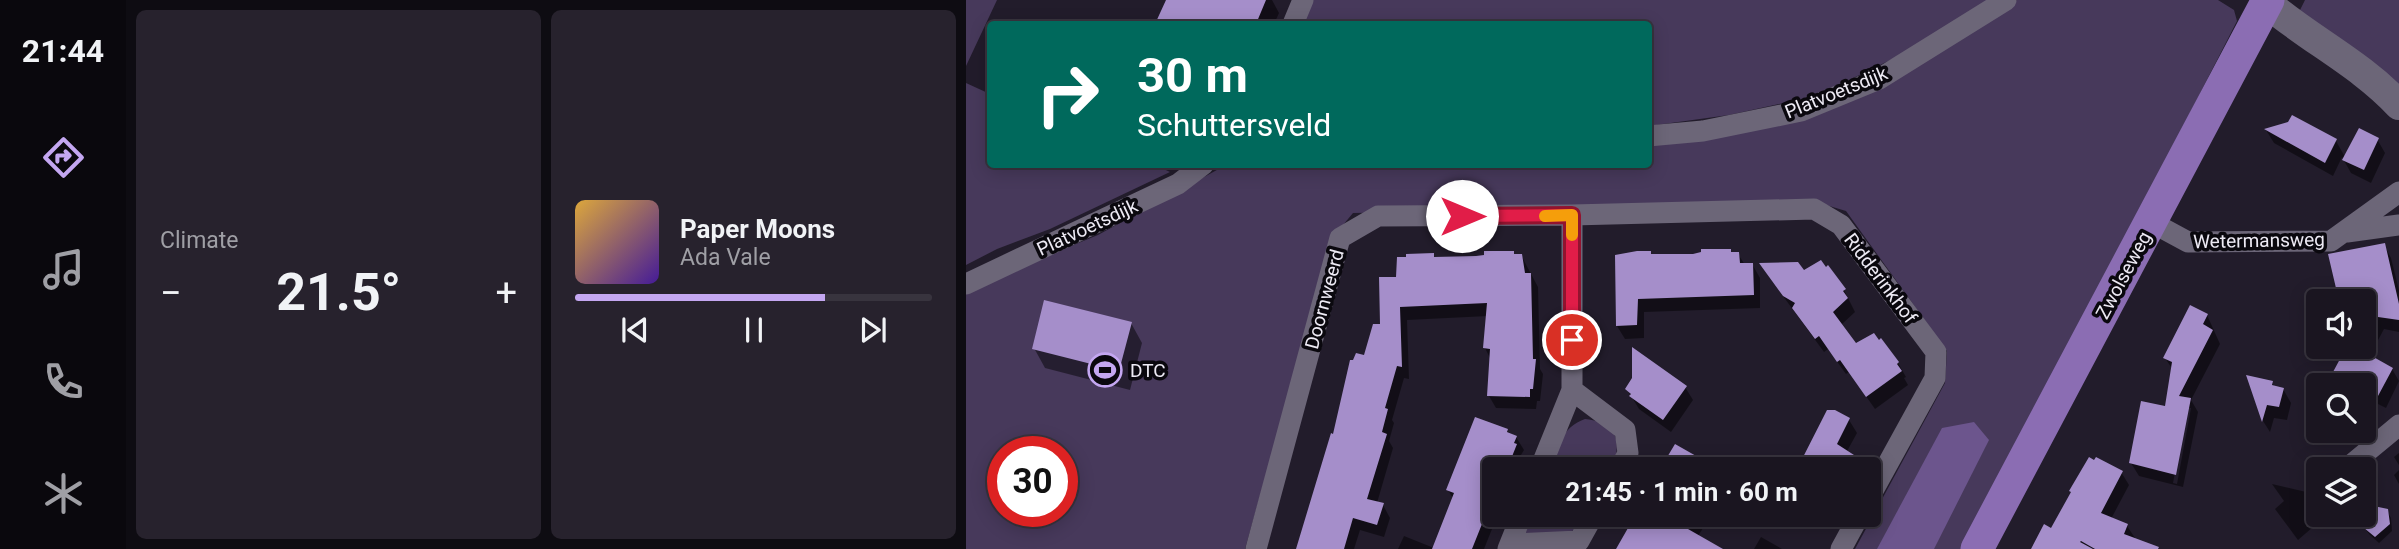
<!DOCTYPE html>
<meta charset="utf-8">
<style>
:root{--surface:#1a1520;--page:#27222d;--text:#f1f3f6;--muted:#9f9fa5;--line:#38343e;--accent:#c4a7f1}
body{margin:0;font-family:Roboto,sans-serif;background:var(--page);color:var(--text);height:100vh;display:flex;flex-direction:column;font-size:26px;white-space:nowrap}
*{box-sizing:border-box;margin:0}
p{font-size:23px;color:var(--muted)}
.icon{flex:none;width:38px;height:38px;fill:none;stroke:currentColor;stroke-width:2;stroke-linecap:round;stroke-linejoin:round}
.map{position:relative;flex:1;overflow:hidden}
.panel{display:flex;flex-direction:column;gap:10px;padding:10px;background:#0e0c12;width:840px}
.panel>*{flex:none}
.banner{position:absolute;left:21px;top:21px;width:665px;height:147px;border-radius:7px;box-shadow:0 4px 18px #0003,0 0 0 2px var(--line);background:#00695c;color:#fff;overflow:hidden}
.tools{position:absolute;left:1340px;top:289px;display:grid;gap:14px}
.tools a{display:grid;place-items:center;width:70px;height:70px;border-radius:7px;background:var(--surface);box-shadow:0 4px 18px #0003,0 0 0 2px var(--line);font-size:35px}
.speed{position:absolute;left:21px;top:436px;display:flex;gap:14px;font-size:35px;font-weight:700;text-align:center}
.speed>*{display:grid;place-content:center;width:91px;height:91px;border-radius:50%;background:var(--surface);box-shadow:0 4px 18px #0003,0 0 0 2px var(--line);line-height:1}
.speed .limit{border:10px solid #d22;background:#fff;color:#111}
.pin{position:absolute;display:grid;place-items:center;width:60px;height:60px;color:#fff;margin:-30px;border:4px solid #fff;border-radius:50%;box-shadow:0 2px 7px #0007}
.me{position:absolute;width:77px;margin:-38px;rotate:90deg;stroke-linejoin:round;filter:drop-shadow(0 0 5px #0008)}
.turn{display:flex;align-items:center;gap:24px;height:147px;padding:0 35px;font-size:32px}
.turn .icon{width:91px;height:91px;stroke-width:2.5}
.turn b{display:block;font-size:49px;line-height:60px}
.big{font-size:52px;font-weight:700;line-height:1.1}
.panel .card{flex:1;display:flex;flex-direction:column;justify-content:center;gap:10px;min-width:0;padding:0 24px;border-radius:10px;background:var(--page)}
.song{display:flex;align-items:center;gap:21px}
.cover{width:84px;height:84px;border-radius:10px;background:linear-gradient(135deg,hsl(40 70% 55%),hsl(260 70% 35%))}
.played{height:7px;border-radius:4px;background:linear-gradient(90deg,var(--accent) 70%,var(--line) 70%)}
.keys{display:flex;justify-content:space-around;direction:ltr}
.heat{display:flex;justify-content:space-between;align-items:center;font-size:38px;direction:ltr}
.panel .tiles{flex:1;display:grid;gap:10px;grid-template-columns:repeat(2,1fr)}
.trip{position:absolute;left:516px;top:457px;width:399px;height:70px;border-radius:7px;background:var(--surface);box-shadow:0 4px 18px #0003,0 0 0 2px var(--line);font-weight:700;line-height:70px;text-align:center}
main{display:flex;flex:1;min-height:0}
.tab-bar{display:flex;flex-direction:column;width:126px;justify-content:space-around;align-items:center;background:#0a080d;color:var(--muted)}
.tab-bar .icon{width:49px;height:49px}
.tab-bar .current{color:var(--accent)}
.tab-bar b{font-size:32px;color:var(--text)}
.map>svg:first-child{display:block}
.green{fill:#47395b;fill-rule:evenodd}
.water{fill:#6c558d}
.shadow{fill:#0007;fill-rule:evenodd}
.building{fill:#a58eca}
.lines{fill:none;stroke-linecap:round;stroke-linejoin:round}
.street{stroke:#6c6678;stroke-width:21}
.secondary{stroke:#6c6678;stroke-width:30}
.primary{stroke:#8b6db3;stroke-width:33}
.route-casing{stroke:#92132f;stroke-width:18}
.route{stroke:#e11d48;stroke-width:12}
.slow{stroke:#f59e0b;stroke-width:12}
.labels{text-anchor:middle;stroke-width:7;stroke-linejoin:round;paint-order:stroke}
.street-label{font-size:19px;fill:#edeaf4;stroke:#0a080e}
.poi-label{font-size:19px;fill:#edeaf4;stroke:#0a080e;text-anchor:start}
</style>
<main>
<nav class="tab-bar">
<b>21:44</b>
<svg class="icon current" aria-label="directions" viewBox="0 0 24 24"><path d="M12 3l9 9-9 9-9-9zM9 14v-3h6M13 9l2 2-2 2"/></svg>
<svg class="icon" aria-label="music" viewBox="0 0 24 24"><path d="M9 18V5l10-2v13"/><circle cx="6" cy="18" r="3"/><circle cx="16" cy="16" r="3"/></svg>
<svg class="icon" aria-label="phone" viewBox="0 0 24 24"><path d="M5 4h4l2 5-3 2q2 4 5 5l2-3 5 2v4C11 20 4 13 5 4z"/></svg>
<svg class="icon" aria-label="climate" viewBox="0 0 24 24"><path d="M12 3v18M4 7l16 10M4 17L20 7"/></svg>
</nav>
<section class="panel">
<div class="tiles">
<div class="card"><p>Climate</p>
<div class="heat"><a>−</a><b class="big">21.5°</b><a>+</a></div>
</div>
<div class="card">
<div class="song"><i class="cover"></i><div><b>Paper Moons</b><p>Ada Vale</p></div></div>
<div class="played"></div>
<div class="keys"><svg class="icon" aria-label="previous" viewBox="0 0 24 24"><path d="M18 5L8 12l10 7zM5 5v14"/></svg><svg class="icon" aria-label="pause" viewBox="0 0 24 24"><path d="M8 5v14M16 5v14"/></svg><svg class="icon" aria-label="next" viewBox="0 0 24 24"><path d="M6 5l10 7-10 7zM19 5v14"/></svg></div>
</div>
</div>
</section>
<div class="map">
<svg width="1433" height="549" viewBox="0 0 1433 549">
<rect width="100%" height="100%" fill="#221c2b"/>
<path class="green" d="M 0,0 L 31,0 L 0,66 Z
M 347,0 L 1024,0 L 945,50 L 850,96 L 763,115 L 683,126 L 682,24 L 337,24 Z
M 1051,0 L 1252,0 L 1268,10 L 1271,21 L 1052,449 L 999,549 L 889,549 L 979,383 L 981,351 L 880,211 L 860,205 L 387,213 L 367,237 L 279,549 L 0,549 L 0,289 L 132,235 L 260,165 L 682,164 L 683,142 L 815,119 L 985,44 ZM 37,452 L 96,452 L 96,511 L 37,511 Z
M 1339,0 L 1433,0 L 1433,86 L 1332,14 Z
M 0,83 L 24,94 L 24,164 L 187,164 L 204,172 L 84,229 L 31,249 L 0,265 Z
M 619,419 C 652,422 656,442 646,469 L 583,469 C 591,447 595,428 619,419 Z
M 566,515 L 619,515 L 612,528 L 602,533 L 559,533 Z"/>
<path class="water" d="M 1008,422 L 1023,440 L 968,549 L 911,549 L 976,428 Z"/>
<path class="shadow" d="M 201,0 L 306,0 L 313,13 L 308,24 L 191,24 Z
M 1323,124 L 1370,141 L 1379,157 L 1411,139 L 1419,153 L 1405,183 L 1385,173 L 1376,157 L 1367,176 L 1308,143 L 1300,130 Z
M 1418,245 L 1425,258 L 1433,290 L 1433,332 L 1418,329 L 1403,357 L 1426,369 L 1433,381 L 1420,408 L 1398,397 L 1398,385 L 1376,385 L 1369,372 L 1376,359 L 1364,353 L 1354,352 L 1346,339 L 1347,318 L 1353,318 L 1353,346 L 1398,346 L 1398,301 L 1374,301 Z
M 772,254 L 779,265 L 786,264 L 794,278 L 794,308 L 678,312 L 678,338 L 659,339 L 651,326 L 686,256 Z
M 555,255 L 572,287 L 574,369 L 577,374 L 574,401 L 571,401 L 570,409 L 530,408 L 523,396 L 525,360 L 519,348 L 522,316 L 441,320 L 443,379 L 438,378 L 426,420 L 428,423 L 423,441 L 427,448 L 411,503 L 417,505 L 424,518 L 418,537 L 394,530 L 388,549 L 332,549 L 369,436 L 399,357 L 416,326 L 431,279 L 468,258 Z
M 837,272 L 878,290 L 889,312 L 875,325 L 890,346 L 932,363 L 940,377 L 938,378 L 942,385 L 909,409 L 883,372 L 880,374 L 862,349 L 858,352 L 803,277 Z
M 1241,315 L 1254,344 L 1225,400 L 1232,412 L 1217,487 L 1173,476 L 1165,463 L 1200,408 L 1207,370 L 1199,358 ZM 1221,408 L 1225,408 L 1211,484 L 1207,483 Z
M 165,323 L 176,343 L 164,390 L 79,368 L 68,348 Z
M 1282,377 L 1306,382 L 1309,388 L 1317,389 L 1325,403 L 1321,420 L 1308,418 L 1304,432 L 1297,421 Z
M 719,387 L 727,400 L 705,432 L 673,409 L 661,389 Z
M 883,420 L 891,433 L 880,453 L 893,469 L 832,469 Z
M 541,431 L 550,437 L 558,450 L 555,455 L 558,459 L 554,469 L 528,469 L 528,514 L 532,514 L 518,549 L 432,549 L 438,536 L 468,548 L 488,500 L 482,490 Z
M 1433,453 L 1433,465 L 1428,457 Z
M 1433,470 L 1433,484 L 1428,475 Z
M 1155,472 L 1163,485 L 1145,519 L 1161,526 L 1169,538 L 1170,549 L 1067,549 L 1085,530 Z
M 1306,484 L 1353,495 L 1353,514 L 1362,514 L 1332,540 L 1309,509 L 1318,501 Z
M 1421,511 L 1425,518 L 1426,531 L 1413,543 L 1404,535 L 1391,519 L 1398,514 Z
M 674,514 L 739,514 L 742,520 L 724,549 L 652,549 Z
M 795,537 L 816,549 L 788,549 Z"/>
<path class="building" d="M 200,0 L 300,0 L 290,24 L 189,24 Z
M 1326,115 L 1371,139 L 1359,163 L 1298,129 L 1322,122 Z
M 1393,128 L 1413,138 L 1398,170 L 1376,160 Z
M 1419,243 L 1433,304 L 1433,320 L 1398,315 L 1398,301 L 1373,301 L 1362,254 Z
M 735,249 L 765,249 L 765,252 L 773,252 L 774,263 L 787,263 L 788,295 L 672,299 L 671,325 L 650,326 L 649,255 L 671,251 L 685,251 L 685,254 L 727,254 L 735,252 Z
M 518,251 L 548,251 L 548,254 L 556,254 L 559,273 L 565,273 L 567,359 L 570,359 L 567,389 L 564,389 L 564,397 L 521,396 L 524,349 L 517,348 L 521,303 L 434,307 L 436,367 L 431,366 L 419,408 L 422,409 L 416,432 L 421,434 L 401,499 L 418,503 L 411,525 L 387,518 L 378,549 L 330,549 L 365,433 L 367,434 L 384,360 L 387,360 L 390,353 L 398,355 L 407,324 L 414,324 L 413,277 L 430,277 L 431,257 L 440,257 L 440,254 L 468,253 L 468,257 L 510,256 L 518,255 Z
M 855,260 L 860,267 L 862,265 L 880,289 L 877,291 L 882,298 L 867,312 L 890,343 L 908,333 L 913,340 L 915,338 L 933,362 L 931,364 L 936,371 L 900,397 L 874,360 L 871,362 L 853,336 L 849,339 L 826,308 L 829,303 L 817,296 L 793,263 L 832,262 L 838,270 Z
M 78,300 L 166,322 L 153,371 L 66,349 Z
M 1224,305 L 1242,314 L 1237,324 L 1247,330 L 1213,396 L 1225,398 L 1210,475 L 1163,463 L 1175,401 L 1199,406 L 1206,362 L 1197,358 Z
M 1381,346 L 1388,346 L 1427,368 L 1412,396 L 1398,389 L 1398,385 L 1392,385 L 1367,372 Z
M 666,347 L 721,386 L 697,420 L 663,396 L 665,394 L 659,389 L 666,378 Z
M 1280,375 L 1307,381 L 1306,385 L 1318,388 L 1313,407 L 1301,405 L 1296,422 Z
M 861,410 L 869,410 L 884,418 L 871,444 L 905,466 L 904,469 L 831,469 Z
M 509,417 L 542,429 L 541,432 L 551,436 L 548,443 L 551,444 L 541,469 L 528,469 L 528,494 L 506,549 L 466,549 L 488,493 L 480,490 Z
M 709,444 L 753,469 L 694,469 Z
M 1123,457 L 1128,460 L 1130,457 L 1157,471 L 1135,513 L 1162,524 L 1158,534 L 1193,547 L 1192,549 L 1129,549 L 1115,541 L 1114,542 L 1127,549 L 1065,549 L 1078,524 L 1085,528 L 1105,492 L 1103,491 Z
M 1398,504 L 1422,509 L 1424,524 L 1409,537 L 1398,528 L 1387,514 L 1398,514 Z
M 670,514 L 731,514 L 722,529 L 757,549 L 650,549 Z"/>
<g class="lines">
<path class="street" d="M 327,24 L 337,0
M 682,136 L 737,131 L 835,111 L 913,79 L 1040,0
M 1185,222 L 1222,242 L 1365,241 L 1433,192
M 1381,232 L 1433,225
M 0,284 L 212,184 L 238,164
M 606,390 L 659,430 L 662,453 L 654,469
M 574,469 L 606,390 L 606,215
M 1380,469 L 1433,425
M 544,544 L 613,541 L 628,514
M 290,549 L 374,238 L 412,216 L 606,215 L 848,209 L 875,225 L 970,352 L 969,378 L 903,498
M 542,549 L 556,514
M 875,549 L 894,514"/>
<path class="secondary" d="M 1301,3 C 1343,39 1395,64 1433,105"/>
<path class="primary" d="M 1011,549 L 1302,0"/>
</g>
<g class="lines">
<defs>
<path id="route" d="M 496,216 L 606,215 L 606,340"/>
</defs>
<use href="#route" class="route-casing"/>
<use href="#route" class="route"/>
<path class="slow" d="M 579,216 L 606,215 L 606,235"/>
</g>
<defs>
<symbol id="stadium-ring" viewBox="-11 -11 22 22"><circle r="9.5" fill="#0a080e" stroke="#c4a7f1" stroke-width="1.5"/><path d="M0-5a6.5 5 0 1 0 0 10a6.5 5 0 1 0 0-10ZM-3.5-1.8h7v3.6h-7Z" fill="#c4a7f1"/></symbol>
</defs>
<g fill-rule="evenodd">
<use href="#stadium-ring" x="120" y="351" width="38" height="38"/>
</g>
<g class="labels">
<g class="street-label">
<text transform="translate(870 92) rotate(-22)" y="7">Platvoetsdijk</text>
<text transform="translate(121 227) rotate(-25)" y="7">Platvoetsdijk</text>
<text transform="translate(1293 240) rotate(-1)" y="7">Wetermansweg</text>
<text transform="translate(1157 275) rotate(-62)" y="7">Zwolseweg</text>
<text transform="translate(915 278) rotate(53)" y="7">Ridderinkhof</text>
<text transform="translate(358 299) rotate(-75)" y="7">Doornweerd</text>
</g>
<g class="poi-label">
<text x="164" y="377">DTC</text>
</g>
</g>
</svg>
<div class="tools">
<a><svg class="icon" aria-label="sound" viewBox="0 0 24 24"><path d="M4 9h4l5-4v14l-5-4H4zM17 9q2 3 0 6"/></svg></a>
<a><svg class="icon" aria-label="search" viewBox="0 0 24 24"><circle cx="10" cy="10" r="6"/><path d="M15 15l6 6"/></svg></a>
<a><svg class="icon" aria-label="layers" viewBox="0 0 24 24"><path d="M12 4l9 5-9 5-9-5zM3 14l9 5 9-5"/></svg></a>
</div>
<div class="speed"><div class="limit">30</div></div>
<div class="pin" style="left:606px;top:340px;background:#d93025"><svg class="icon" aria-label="arrive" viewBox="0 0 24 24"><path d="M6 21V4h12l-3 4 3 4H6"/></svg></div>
<svg class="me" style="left:496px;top:216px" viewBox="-20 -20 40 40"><circle r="19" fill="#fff"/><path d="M0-13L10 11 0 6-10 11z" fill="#e11d48"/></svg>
<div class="trip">21:45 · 1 min · 60 m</div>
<div class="banner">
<div class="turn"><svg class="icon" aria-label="right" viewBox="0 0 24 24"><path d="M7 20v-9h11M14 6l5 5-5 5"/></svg><div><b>30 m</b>Schuttersveld</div></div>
</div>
</div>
</main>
